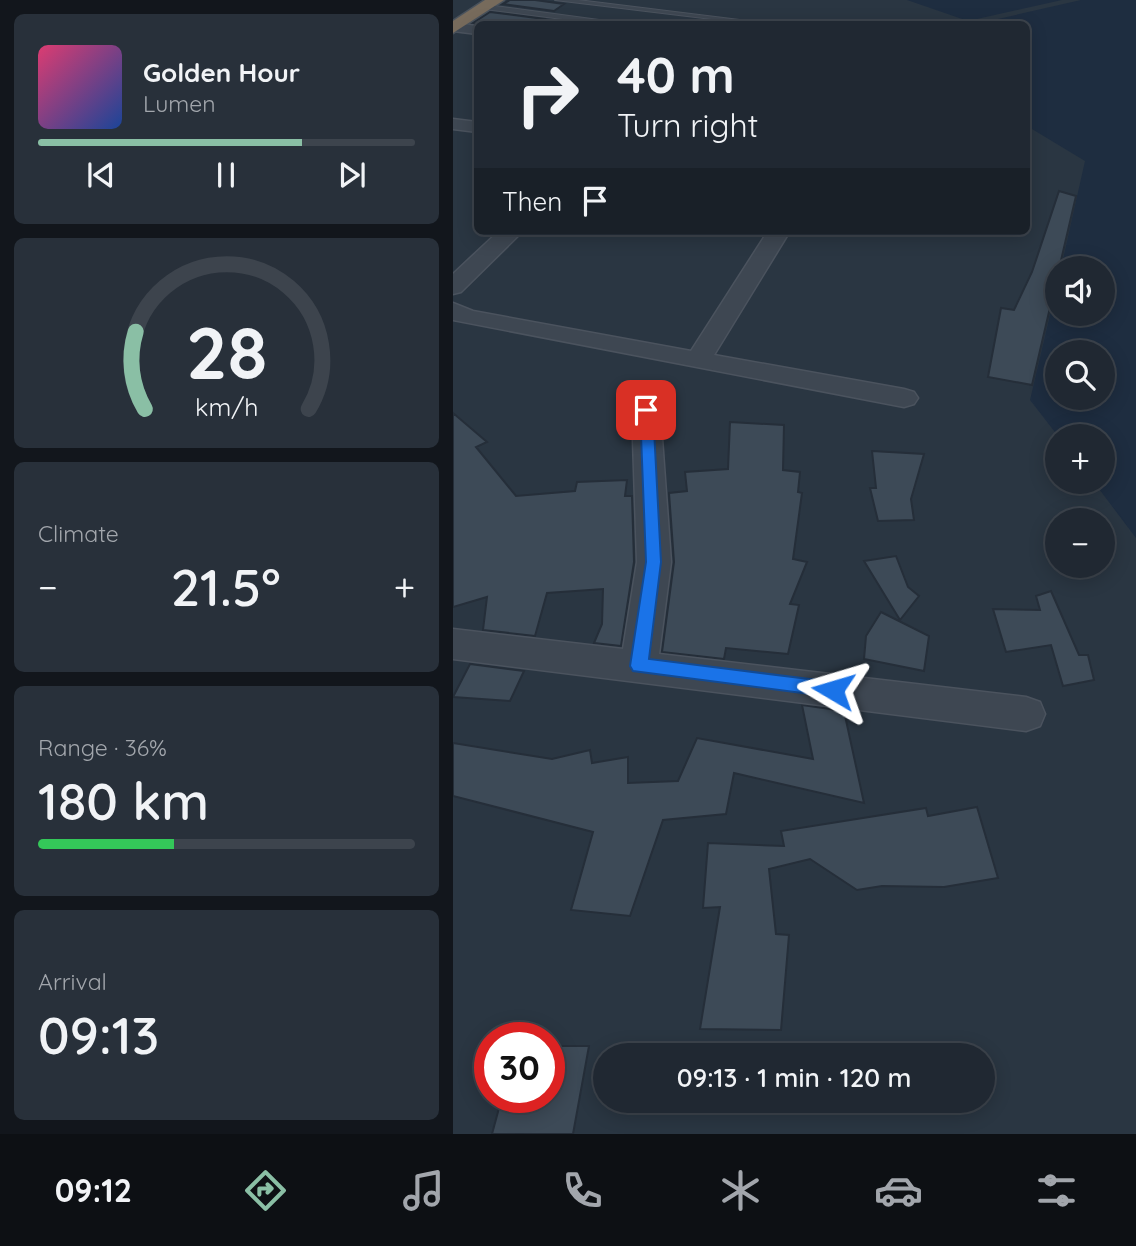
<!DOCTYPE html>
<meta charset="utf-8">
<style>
:root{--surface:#202832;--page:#28303a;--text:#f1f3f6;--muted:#a2a6ac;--line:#3d444d;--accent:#8abfa5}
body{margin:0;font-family:Quicksand,sans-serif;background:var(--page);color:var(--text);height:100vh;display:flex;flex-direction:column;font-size:26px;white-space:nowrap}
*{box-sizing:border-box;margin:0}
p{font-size:23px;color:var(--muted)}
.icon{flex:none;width:38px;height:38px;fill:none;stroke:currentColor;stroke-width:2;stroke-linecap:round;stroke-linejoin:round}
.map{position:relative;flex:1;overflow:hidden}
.drawer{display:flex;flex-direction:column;gap:14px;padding:14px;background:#12161c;width:453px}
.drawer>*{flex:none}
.hud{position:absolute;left:21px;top:21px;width:556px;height:214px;border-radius:10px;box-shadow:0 4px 18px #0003,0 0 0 2px var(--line);background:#202832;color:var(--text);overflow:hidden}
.fabs{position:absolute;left:592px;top:256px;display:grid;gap:14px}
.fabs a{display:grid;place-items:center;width:70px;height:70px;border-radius:50%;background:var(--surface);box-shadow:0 4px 18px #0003,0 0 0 2px var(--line);font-size:35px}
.speed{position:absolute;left:21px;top:1022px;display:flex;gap:14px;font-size:35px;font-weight:700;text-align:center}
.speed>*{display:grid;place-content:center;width:91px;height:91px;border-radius:50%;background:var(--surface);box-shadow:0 4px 18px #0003,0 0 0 2px var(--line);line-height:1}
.speed .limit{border:10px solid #d22;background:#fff;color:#111}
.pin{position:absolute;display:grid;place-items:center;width:60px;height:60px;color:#fff;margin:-30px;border-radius:14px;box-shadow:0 4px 10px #0006}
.me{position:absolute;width:77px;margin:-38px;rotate:277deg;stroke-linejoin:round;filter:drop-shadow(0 0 5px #0008)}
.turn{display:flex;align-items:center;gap:24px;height:147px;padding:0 28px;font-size:32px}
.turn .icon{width:91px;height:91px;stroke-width:2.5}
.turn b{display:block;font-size:49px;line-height:60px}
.then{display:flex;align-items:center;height:66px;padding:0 28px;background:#0003;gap:14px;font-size:26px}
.big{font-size:52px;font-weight:600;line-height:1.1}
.drawer .widget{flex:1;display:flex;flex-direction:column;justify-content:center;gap:10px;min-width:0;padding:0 24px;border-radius:10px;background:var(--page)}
.drawer .dial{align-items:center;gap:0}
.dial svg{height:182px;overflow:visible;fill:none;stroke:var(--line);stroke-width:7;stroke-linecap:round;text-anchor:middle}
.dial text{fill:var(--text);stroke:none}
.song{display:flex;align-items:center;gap:21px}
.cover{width:84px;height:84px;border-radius:10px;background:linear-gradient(135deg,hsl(340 70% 55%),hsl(220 70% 35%))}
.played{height:7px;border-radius:4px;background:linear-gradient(90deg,var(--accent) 70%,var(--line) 70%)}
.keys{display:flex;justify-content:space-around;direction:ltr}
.heat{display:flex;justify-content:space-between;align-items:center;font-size:38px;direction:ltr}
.charge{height:10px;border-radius:5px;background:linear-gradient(90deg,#34c759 36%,var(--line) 0)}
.trip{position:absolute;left:140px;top:1043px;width:402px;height:70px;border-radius:35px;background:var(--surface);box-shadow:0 4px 18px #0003,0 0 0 2px var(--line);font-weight:600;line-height:70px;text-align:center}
.menu{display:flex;height:112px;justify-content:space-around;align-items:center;background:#0d1014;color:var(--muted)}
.menu .icon{width:49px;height:49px}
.menu .on{color:var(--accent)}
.menu b{font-size:32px;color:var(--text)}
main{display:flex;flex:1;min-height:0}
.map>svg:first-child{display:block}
.water{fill:#1e2d40;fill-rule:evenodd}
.building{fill:#3d4a57;stroke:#252e39;stroke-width:2}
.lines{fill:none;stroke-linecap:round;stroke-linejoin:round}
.lane-casing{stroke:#4b535e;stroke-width:2}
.street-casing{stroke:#4b535e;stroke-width:3}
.highway-casing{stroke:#49525c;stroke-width:3}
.lane{fill:#3e4752;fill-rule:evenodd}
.street{fill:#3e4752;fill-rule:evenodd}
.highway{fill:#776b5c;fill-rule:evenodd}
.route{fill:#1a73e8;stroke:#114b97;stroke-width:2}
</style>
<main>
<section class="drawer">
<div class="widget">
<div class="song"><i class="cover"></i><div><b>Golden Hour</b><p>Lumen</p></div></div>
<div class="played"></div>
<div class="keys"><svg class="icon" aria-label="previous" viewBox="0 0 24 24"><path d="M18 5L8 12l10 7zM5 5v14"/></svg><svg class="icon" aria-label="pause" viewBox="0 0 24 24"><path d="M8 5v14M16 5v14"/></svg><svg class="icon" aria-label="next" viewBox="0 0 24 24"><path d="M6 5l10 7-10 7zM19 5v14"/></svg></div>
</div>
<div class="widget dial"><svg viewBox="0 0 100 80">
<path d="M14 69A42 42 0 1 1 86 69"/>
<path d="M14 69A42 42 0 0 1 10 35" stroke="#8abfa5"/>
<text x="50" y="56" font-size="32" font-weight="700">28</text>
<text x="50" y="72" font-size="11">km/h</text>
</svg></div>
<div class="widget"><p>Climate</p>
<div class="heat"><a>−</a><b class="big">21.5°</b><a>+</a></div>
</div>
<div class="widget"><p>Range · 36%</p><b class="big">180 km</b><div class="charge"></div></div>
<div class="widget"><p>Arrival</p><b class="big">09:13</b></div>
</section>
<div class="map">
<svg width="683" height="1134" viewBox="0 0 683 1134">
<rect width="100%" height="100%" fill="#2a3642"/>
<path class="water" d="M 454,0 L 609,0 L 515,21 Z
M 628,0 L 683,0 L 683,538 L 640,481 L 649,481 L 649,436 L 605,436 L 577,400 L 604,285 L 604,313 L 649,313 L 649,268 L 608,268 L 632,161 L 574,126 L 574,24 L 523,24 ZM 604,352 L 649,352 L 649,397 L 604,397 Z"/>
<path class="building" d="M 57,0 L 82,0 L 111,4 L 101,11 L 50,4 Z
M 37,12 L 91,19 L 84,24 L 20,23 Z
M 606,191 L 623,196 L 579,385 L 535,377 L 548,308 L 561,310 L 579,272 Z
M 0,413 L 34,442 L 23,447 L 63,496 L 122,491 L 124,482 L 174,480 L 172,496 L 179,496 L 181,562 L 168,646 L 141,643 L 149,624 L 150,589 L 94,593 L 82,636 L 30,630 L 34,597 L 0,607 Z
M 277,422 L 331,425 L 330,470 L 347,472 L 345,492 L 349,493 L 340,559 L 354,562 L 337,604 L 346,605 L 335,654 L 273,648 L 271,659 L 209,652 L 221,562 L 216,493 L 234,491 L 232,472 L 275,469 Z
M 419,451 L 471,454 L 458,499 L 461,520 L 425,521 L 417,488 L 423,488 Z
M 443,556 L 455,587 L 466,596 L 447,620 L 411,561 Z
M 598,591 L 626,655 L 635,655 L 641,680 L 610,686 L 598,645 L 553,652 L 540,609 L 587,610 L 583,596 Z
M 428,612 L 476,636 L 471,671 L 411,659 L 413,636 Z
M 17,664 L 71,671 L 57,701 L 0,697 Z
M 349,705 L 391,711 L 411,803 L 281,773 L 273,814 L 210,820 L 177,916 L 118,910 L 140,832 L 0,796 L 0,743 L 99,759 L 137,750 L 139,763 L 175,757 L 175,783 L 225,781 L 244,738 L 360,759 Z
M 524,807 L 545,878 L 491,887 L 429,886 L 404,890 L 357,859 L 316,869 L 323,934 L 336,935 L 328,1030 L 247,1029 L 267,907 L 250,908 L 255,843 L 331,846 L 328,831 L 473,808 L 475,816 Z
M 96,1046 L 136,1046 L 120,1134 L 39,1134 L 49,1097 L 96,1097 Z"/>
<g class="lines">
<defs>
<path id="lane" d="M 102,0 L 125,0 L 319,24 L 300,24 Z
M 34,5 L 161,22 L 165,24 L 148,24 L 31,9 Z
M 440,20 L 443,24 L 428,24 L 429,22 Z"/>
<path id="street" d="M 0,23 L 24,26 L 24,34 L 0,31 Z
M 0,119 L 24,122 L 24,132 L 0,129 Z
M 46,231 L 70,231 L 8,292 L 0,294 L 0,274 Z
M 315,231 L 337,231 L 261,355 L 451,389 L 461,392 L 465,398 L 461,404 L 451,407 L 0,320 L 0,303 L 20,311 L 238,351 Z
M 193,401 L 203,404 L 207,410 L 218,562 L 206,654 L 573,697 L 587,702 L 592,714 L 587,726 L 573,731 L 0,659 L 0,629 L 170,649 L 184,562 L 179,410 L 183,404 Z"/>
<path id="highway" d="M 32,0 L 51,0 L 0,33 L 0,21 Z"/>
</defs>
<use href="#lane" class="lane-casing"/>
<use href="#street" class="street-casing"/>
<use href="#highway" class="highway-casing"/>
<use href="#lane" class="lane"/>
<use href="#street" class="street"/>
<use href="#highway" class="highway"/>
</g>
<path class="route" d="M 193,406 L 200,410 L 208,562 L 196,659 L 380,682 L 389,690 L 386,695 L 380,697 L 180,671 L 177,666 L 193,562 L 187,410 Z"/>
</svg>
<div class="fabs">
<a><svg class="icon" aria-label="sound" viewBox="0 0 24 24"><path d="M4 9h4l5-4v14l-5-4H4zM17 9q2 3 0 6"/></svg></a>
<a><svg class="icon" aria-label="search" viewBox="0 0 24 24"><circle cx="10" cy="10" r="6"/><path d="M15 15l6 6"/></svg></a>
<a>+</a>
<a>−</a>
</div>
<div class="speed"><div class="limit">30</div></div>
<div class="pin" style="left:193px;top:410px;background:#d93025"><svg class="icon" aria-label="arrive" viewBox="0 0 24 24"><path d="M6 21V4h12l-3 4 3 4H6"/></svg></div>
<svg class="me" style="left:380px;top:690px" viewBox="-20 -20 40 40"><path d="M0-17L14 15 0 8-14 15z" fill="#1a73e8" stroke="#fff" stroke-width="4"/></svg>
<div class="trip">09:13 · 1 min · 120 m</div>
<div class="hud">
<div class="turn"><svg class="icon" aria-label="right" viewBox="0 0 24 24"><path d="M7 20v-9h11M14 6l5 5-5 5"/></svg><div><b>40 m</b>Turn right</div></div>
<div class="then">Then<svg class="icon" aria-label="arrive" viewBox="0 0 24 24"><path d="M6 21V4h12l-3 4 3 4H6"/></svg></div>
</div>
</div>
</main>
<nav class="menu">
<b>09:12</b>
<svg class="icon on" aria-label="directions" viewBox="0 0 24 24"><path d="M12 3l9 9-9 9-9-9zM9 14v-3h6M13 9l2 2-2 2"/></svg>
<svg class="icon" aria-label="music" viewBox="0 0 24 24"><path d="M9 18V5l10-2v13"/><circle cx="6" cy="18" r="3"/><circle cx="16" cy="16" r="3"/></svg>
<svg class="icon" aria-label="phone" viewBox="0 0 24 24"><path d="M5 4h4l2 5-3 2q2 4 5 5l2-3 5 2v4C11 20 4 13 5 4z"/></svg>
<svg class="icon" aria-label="climate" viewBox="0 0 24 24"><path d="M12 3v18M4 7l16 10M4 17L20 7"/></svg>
<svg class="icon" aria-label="car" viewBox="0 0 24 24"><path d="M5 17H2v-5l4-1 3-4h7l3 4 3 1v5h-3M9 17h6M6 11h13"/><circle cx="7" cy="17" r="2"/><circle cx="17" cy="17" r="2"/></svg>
<svg class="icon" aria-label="filters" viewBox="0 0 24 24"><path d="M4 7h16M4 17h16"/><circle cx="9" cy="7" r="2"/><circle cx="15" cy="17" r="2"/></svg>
</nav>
